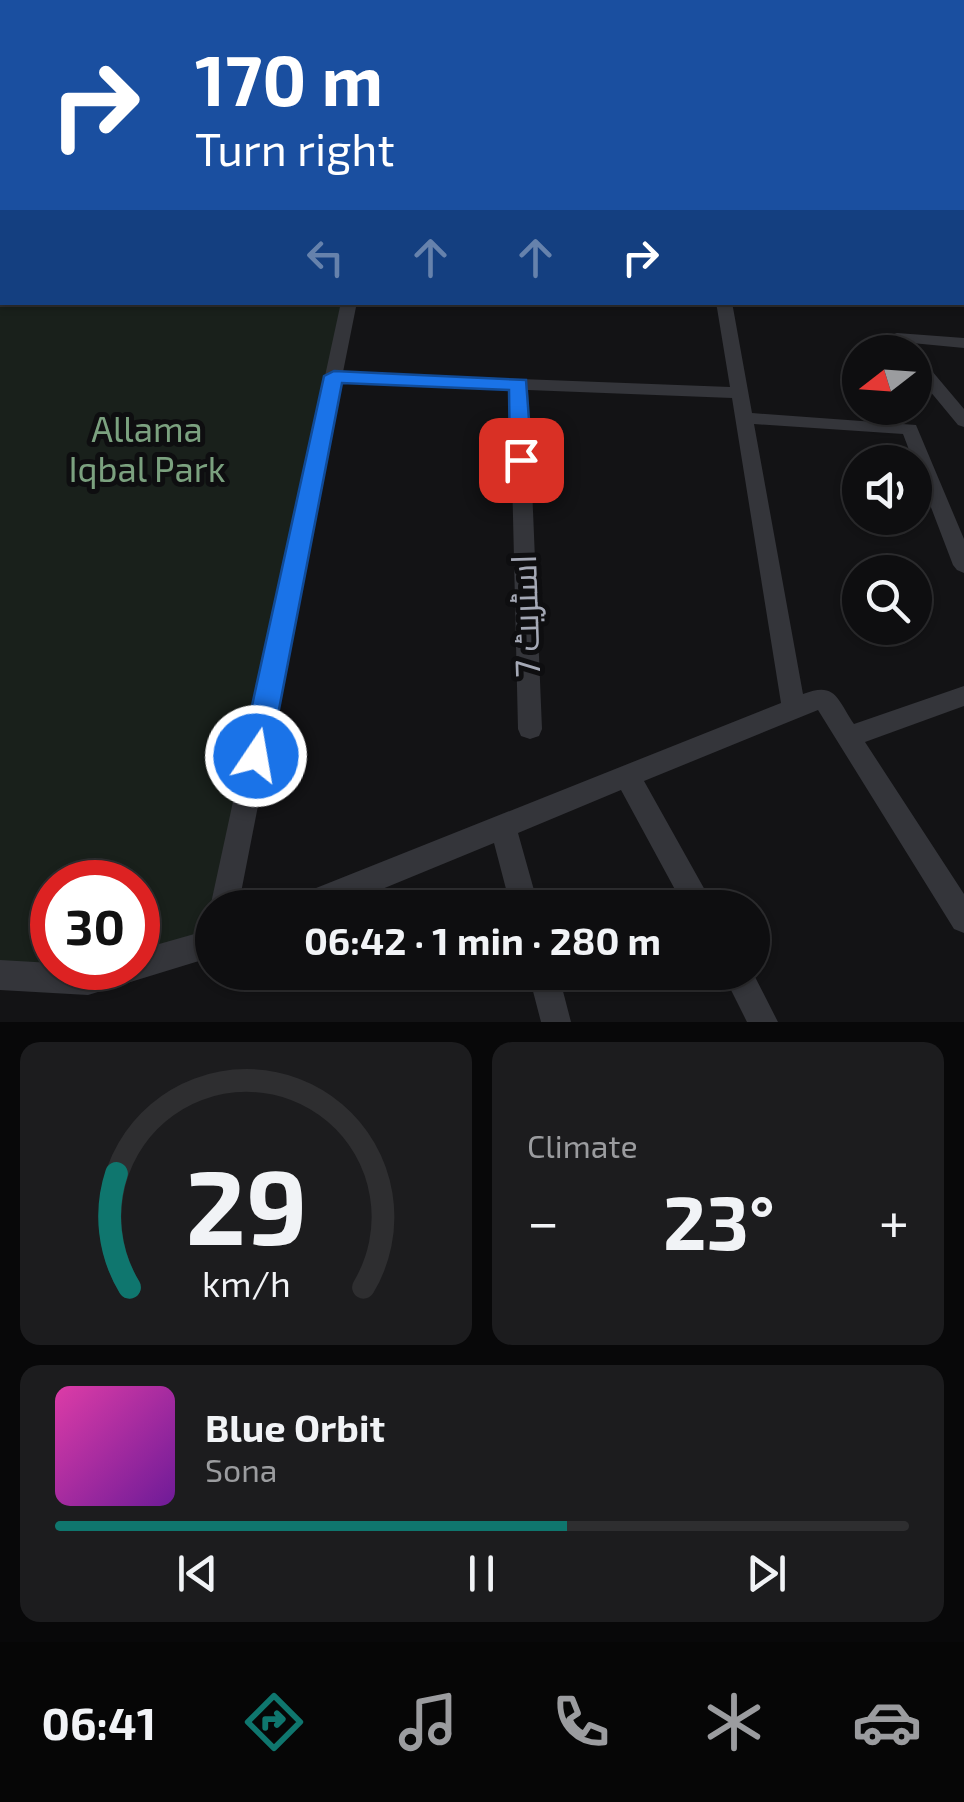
<!DOCTYPE html>
<meta charset="utf-8">
<style>
:root{--surface:#0e0e10;--page:#1c1c1e;--text:#f1f3f6;--muted:#9b9c9f;--line:#2e2e30;--accent:#0f766e}
body{margin:0;font-family:"Exo 2",Cairo,sans-serif;background:var(--page);color:var(--text);height:100vh;display:flex;flex-direction:column;font-size:38px;white-space:nowrap}
*{box-sizing:border-box;margin:0}
p{font-size:32px;color:var(--muted)}
.icon{flex:none;width:55px;height:55px;fill:none;stroke:currentColor;stroke-width:2;stroke-linecap:round;stroke-linejoin:round}
.map{position:relative;height:1022px;overflow:hidden}
.drawer{display:flex;flex-direction:column;gap:20px;padding:20px;background:#080809;flex:1}
.drawer>*{flex:none}
.guide{position:absolute;left:0px;top:0px;width:965px;height:305px;box-shadow:0 2px 8px #0004,0 0 0 2px var(--line);background:#1a4fa0;color:#fff;overflow:hidden}
.needle{width:65px;rotate:253deg}
.controls{position:absolute;left:842px;top:335px;display:grid;gap:20px}
.controls a{display:grid;place-items:center;width:90px;height:90px;border-radius:50%;background:var(--surface);box-shadow:0 2px 8px #0004,0 0 0 2px var(--line);font-size:50px}
.speed{position:absolute;left:30px;top:860px;display:flex;gap:20px;font-size:50px;font-weight:700;text-align:center}
.speed>*{display:grid;place-content:center;width:130px;height:130px;border-radius:50%;background:var(--surface);box-shadow:0 2px 8px #0004,0 0 0 2px var(--line);line-height:1}
.speed .limit{border:15px solid #d22;background:#fff;color:#111}
.pin{position:absolute;display:grid;place-items:center;width:85px;height:85px;color:#fff;margin:-42px;border-radius:20px;box-shadow:0 5px 15px #0006}
.me{position:absolute;width:110px;margin:-55px;rotate:12deg;stroke-linejoin:round;filter:drop-shadow(0 0 8px #0008)}
.turn{display:flex;align-items:center;gap:35px;height:210px;padding:0 30px;font-size:45px}
.turn .icon{width:130px;height:130px;stroke-width:2.5}
.turn b{display:block;font-size:70px;line-height:85px}
.lanes{display:flex;align-items:center;height:95px;padding:0 30px;background:#0003;justify-content:center;gap:50px;direction:ltr}
.lanes .off{opacity:.35}
.big{font-size:75px;font-weight:700;line-height:1.1}
.drawer .widget{flex:1;display:flex;flex-direction:column;justify-content:center;gap:15px;min-width:0;padding:0 35px;border-radius:20px;background:var(--page)}
.drawer .dial{align-items:center;gap:0}
.dial svg{height:260px;overflow:visible;fill:none;stroke:var(--line);stroke-width:7;stroke-linecap:round;text-anchor:middle}
.dial text{fill:var(--text);stroke:none}
.song{display:flex;align-items:center;gap:30px}
.cover{width:120px;height:120px;border-radius:15px;background:linear-gradient(135deg,hsl(320 70% 55%),hsl(280 70% 35%))}
.played{height:10px;border-radius:5px;background:linear-gradient(90deg,var(--accent) 60%,var(--line) 60%)}
.keys{display:flex;justify-content:space-around;direction:ltr}
.heat{display:flex;justify-content:space-between;align-items:center;font-size:55px;direction:ltr}
.drawer .tiles{flex:1;display:grid;gap:20px;grid-template-columns:1fr 1fr}
.widget:last-child{grid-column:span 2}
.trip{position:absolute;left:195px;top:890px;width:575px;height:100px;border-radius:50px;background:var(--surface);box-shadow:0 2px 8px #0004,0 0 0 2px var(--line);font-weight:700;line-height:100px;text-align:center}
.dock{display:flex;height:160px;justify-content:space-around;align-items:center;background:#060606;color:var(--muted)}
.dock .icon{width:70px;height:70px}
.dock .selected{color:var(--accent)}
.dock b{font-size:45px;color:var(--text)}
.map>svg:first-child{display:block}
.green{fill:#19201b}
.lines{fill:none;stroke-linecap:round;stroke-linejoin:round}
.minor{fill:#34353a;fill-rule:evenodd}
.primary{fill:#505259;fill-rule:evenodd}
.wall{fill:#2f2f33}
.shaded-wall{fill:#1e1e21}
.building{fill:#3c3c41;stroke:#4c4d53;stroke-width:2.5}
.route{fill:#1a73e8;stroke:#114b97;stroke-width:2.5}
.labels{text-anchor:middle;stroke-width:10;stroke-linejoin:round;paint-order:stroke}
.park-label{font-size:35px;fill:#7ba17f;stroke:#0e0e10}
.street-label{font-size:35px;fill:#a5a9b6;stroke:#0e0e10}
</style>
<div class="map">
<svg width="964" height="1022" viewBox="0 0 964 1022">
<rect width="100%" height="100%" fill="#131315"/>
<path class="green" d="M 0,144 L 2,302 L 347,303 L 212,908 L 212,942 L 138,952 L 138,882 L 52,882 L 52,963 L 0,969 Z"/>
<g class="lines">
<path class="minor" d="M 770,0 L 784,0 L 786,2 L 773,2 Z
M 827,0 L 839,0 L 841,2 L 830,2 Z
M 891,0 L 902,0 L 904,2 L 893,2 Z
M 958,0 L 964,0 L 964,4 Z
M 962,19 L 964,19 L 964,25 L 962,25 Z
M 341,302 L 357,302 L 343,372 L 730,387 L 716,302 L 732,302 L 752,413 L 916,425 L 964,539 L 964,573 L 957,570 L 953,565 L 903,434 L 754,424 L 803,694 C 836,681 837,699 854,724 L 964,686 L 964,706 L 865,742 L 964,894 L 964,933 L 954,929 L 818,710 L 644,781 L 715,908 L 685,908 L 621,790 L 518,833 L 539,908 L 511,908 L 494,843 L 336,908 L 287,908 L 291,898 L 781,703 L 732,398 L 528,390 L 542,729 L 539,736 L 530,739 L 521,736 L 518,729 L 510,389 L 341,382 L 238,908 L 212,908 L 212,914 L 210,908 Z
M 897,333 L 964,338 L 964,348 L 891,341 L 891,335 Z
M 915,357 L 921,358 L 964,409 L 964,427 L 958,425 L 915,373 Z
M 212,929 L 212,957 L 88,995 L 0,990 L 0,960 L 52,963 L 52,968 L 138,968 L 138,950 Z
M 752,971 L 778,1022 L 747,1022 L 722,972 Z
M 528,972 L 558,972 L 571,1022 L 541,1022 Z"/>
<path class="primary" d="M 0,103 L 2,103 L 2,113 L 0,113 Z
M 962,109 L 964,109 L 964,119 L 962,119 Z
M 962,131 L 964,131 L 964,141 L 962,141 Z"/>
</g>
<path class="wall" d="M 2,36 L 2,85 L 0,85 L 0,38 Z"/>
<path class="shaded-wall" d="M 78,0 L 93,0 L 91,2 L 75,2 Z"/>
<path class="building" d="M 43,0 L 78,0 L 75,2 L 40,2 Z
M 218,0 L 250,0 L 248,2 L 216,2 Z
M 424,0 L 581,0 L 582,2 L 423,2 Z
M 2,36 L 2,70 L 0,70 L 0,38 Z
M 962,39 L 964,40 L 964,86 L 962,85 Z"/>
<path class="route" d="M 334,371 L 526,380 L 532,460 L 521,468 L 510,460 L 509,390 L 342,383 L 270,756 L 266,765 L 256,768 L 245,765 L 241,756 L 324,376 Z"/>
<g class="labels">
<g class="park-label">
<text x="147" y="442">Allama<tspan x="147" dy="40">Iqbal Park</tspan></text>
</g>
<g class="street-label">
<text transform="translate(526 616) rotate(-92)" y="12">اسٹریٹ 7</text>
</g>
</g>
</svg>
<div class="controls">
<a><svg class="needle" viewBox="-14 -14 28 28"><path d="M0-13l5 13h-10z" fill="#e53935"/><path d="M0 13l5-13h-10z" fill="#9b9c9f"/></svg></a>
<a><svg class="icon" aria-label="sound" viewBox="0 0 24 24"><path d="M4 9h4l5-4v14l-5-4H4zM17 9q2 3 0 6"/></svg></a>
<a><svg class="icon" aria-label="search" viewBox="0 0 24 24"><circle cx="10" cy="10" r="6"/><path d="M15 15l6 6"/></svg></a>
</div>
<div class="speed"><div class="limit">30</div></div>
<div class="pin" style="left:521px;top:460px;background:#d93025"><svg class="icon" aria-label="arrive" viewBox="0 0 24 24"><path d="M6 21V4h12l-3 4 3 4H6"/></svg></div>
<svg class="me" style="left:256px;top:756px" viewBox="-20 -20 40 40"><circle r="17" fill="#1a73e8" stroke="#fff" stroke-width="3"/><path d="M0-11L8 9 0 5-8 9z" fill="#fff"/></svg>
<div class="trip">06:42 · 1 min · 280 m</div>
<div class="guide">
<div class="turn"><svg class="icon" aria-label="right" viewBox="0 0 24 24"><path d="M7 20v-9h11M14 6l5 5-5 5"/></svg><div><b>170 m</b>Turn right</div></div>
<div class="lanes"><svg class="icon off" aria-label="left" viewBox="0 0 24 24"><path d="M17 20v-9H6M10 6l-5 5 5 5"/></svg><svg class="icon off" aria-label="ahead" viewBox="0 0 24 24"><path d="M12 20V5M6 11l6-6 6 6"/></svg><svg class="icon off" aria-label="ahead" viewBox="0 0 24 24"><path d="M12 20V5M6 11l6-6 6 6"/></svg><svg class="icon" aria-label="right" viewBox="0 0 24 24"><path d="M7 20v-9h11M14 6l5 5-5 5"/></svg></div>
</div>
</div>
<section class="drawer">
<div class="tiles">
<div class="widget dial"><svg viewBox="0 0 100 80">
<path d="M14 69A42 42 0 1 1 86 69"/>
<path d="M14 69A42 42 0 0 1 10 34" stroke="#0f766e"/>
<text x="50" y="56" font-size="32" font-weight="700">29</text>
<text x="50" y="72" font-size="11">km/h</text>
</svg></div>
<div class="widget"><p>Climate</p>
<div class="heat"><a>−</a><b class="big">23°</b><a>+</a></div>
</div>
<div class="widget">
<div class="song"><i class="cover"></i><div><b>Blue Orbit</b><p>Sona</p></div></div>
<div class="played"></div>
<div class="keys"><svg class="icon" aria-label="previous" viewBox="0 0 24 24"><path d="M18 5L8 12l10 7zM5 5v14"/></svg><svg class="icon" aria-label="pause" viewBox="0 0 24 24"><path d="M8 5v14M16 5v14"/></svg><svg class="icon" aria-label="next" viewBox="0 0 24 24"><path d="M6 5l10 7-10 7zM19 5v14"/></svg></div>
</div>
</div>
</section>
<nav class="dock">
<b>06:41</b>
<svg class="icon selected" aria-label="directions" viewBox="0 0 24 24"><path d="M12 3l9 9-9 9-9-9zM9 14v-3h6M13 9l2 2-2 2"/></svg>
<svg class="icon" aria-label="music" viewBox="0 0 24 24"><path d="M9 18V5l10-2v13"/><circle cx="6" cy="18" r="3"/><circle cx="16" cy="16" r="3"/></svg>
<svg class="icon" aria-label="phone" viewBox="0 0 24 24"><path d="M5 4h4l2 5-3 2q2 4 5 5l2-3 5 2v4C11 20 4 13 5 4z"/></svg>
<svg class="icon" aria-label="climate" viewBox="0 0 24 24"><path d="M12 3v18M4 7l16 10M4 17L20 7"/></svg>
<svg class="icon" aria-label="car" viewBox="0 0 24 24"><path d="M5 17H2v-5l4-1 3-4h7l3 4 3 1v5h-3M9 17h6M6 11h13"/><circle cx="7" cy="17" r="2"/><circle cx="17" cy="17" r="2"/></svg>
</nav>
